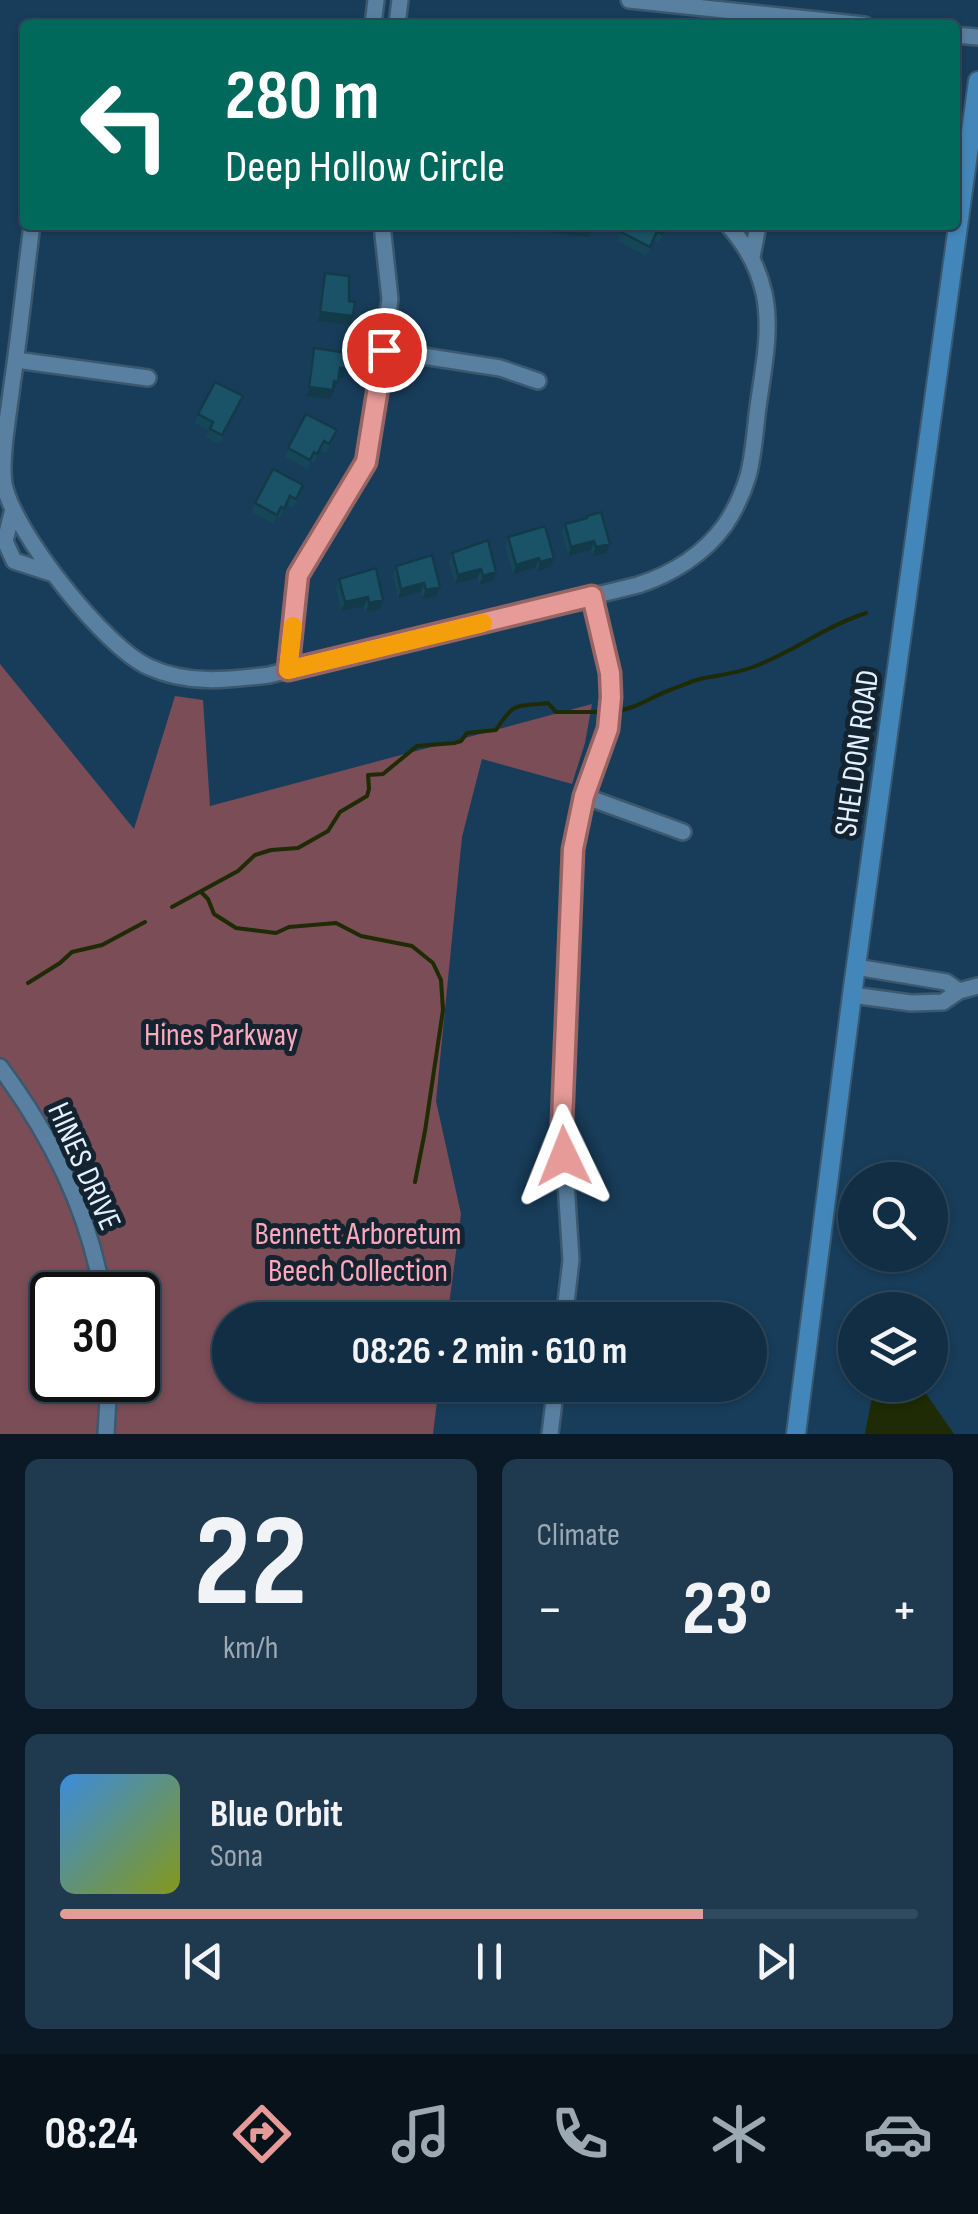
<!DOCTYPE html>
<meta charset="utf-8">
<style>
:root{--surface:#122e44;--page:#1f3a4f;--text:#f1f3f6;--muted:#9ca8b2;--line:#314a5d;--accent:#e69b98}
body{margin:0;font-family:"Sofia Sans Condensed",sans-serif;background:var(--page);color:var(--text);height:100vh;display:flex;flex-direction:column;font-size:38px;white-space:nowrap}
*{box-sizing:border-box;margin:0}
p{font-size:32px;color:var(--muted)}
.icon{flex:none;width:55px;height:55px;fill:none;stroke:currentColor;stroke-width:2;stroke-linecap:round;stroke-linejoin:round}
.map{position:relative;height:1434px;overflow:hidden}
.side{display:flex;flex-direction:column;gap:25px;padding:25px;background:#0a1925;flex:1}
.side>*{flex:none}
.hud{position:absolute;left:20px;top:20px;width:940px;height:210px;border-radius:10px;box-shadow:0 2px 8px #0004,0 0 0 2px var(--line);background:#00695c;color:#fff;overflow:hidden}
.controls{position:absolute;left:838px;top:1162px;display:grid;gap:20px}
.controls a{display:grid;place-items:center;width:110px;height:110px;border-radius:50%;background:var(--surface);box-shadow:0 2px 8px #0004,0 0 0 2px var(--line);font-size:50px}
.speed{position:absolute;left:30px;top:1272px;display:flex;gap:20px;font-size:50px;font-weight:700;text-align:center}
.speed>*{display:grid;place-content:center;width:130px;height:130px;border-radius:50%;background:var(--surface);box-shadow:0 2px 8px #0004,0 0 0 2px var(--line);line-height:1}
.speed .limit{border:5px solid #111;border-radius:15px;background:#fff;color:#111}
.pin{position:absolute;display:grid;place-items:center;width:85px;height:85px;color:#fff;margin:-42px;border:5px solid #fff;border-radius:50%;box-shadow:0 2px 10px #0007}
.me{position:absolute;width:110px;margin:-55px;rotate:358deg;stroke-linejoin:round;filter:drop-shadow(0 0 8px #0008)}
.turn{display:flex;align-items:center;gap:35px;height:210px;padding:0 40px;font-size:45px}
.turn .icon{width:130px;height:130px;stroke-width:2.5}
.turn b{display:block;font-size:70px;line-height:85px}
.big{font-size:75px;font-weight:700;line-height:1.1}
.side .tile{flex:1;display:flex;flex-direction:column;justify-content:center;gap:15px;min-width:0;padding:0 35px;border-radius:15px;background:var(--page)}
.side .dial{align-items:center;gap:0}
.dial b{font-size:130px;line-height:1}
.song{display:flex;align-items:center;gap:30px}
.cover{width:120px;height:120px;border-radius:15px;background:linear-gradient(135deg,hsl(210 70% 55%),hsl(70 70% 35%))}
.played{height:10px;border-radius:5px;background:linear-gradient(90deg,var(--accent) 75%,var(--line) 75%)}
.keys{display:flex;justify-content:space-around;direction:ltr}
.heat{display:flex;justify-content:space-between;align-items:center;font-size:55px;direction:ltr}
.side .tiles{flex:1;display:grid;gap:25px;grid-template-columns:1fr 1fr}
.tile:last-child{grid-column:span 2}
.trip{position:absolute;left:212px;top:1302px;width:555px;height:100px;border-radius:50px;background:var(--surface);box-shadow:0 2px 8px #0004,0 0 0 2px var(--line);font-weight:700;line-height:100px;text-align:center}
.tab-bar{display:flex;height:160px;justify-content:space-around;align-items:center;background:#07121b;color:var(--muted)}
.tab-bar .icon{width:70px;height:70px}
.tab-bar .active{color:var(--accent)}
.tab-bar b{font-size:45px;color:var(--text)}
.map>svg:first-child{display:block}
.green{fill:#7a4d57;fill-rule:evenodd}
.water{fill:#1f2b04}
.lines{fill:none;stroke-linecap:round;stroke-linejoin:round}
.stream{stroke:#1f2b04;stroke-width:4}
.minor-casing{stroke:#3b586f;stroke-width:20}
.major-casing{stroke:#3b586f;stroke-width:22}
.minor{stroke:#5980a0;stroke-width:15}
.major{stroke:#4387ba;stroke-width:18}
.wall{fill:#164759}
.shaded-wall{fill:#123a48}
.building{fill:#1a5367;stroke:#123a48;stroke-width:2.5}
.route-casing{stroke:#966563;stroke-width:25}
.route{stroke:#e69b98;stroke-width:18}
.slow{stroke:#f59e0b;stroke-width:18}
.labels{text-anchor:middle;stroke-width:10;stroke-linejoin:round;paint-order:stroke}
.street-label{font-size:32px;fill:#e4f0fb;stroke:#132330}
.park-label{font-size:32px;fill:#ffa7bb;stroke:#132330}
</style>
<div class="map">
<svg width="978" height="1434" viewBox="0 0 978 1434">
<rect width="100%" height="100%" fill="#183d5a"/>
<path class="green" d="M 0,664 L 134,829 L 175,696 L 203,700 L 210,806 L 592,704 L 585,743 L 572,784 L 482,759 L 462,837 L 436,1101 L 461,1214 L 447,1320 L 230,1320 L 230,1385 L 439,1385 L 433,1434 L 0,1434 ZM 52,1295 L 138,1295 L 138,1380 L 52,1380 Z"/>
<path class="water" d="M 878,1385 L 920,1385 L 954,1434 L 865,1434 L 871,1402 Z"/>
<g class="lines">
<path class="stream" d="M 612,711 C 633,711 650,697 670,690 C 680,686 690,682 700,679 C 718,675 735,674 753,667 C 793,652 826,626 866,613
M 201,892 L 208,899 L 214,914 L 236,928 L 276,933 L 289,927 L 336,923 L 361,936 L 412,946 L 433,963 L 441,980 L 443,1010 L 425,1131 L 415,1182
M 172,907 L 238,871 L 255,855 L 271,850 L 298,848 L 328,831 L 340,812 L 367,796 L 369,789 L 368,775 L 383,774 L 417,746 L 454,743 L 461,741 L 467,733 L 496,730 C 515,701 514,707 548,703 L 556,712 L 603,712
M 28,983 L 60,963 L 72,952 L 102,945 L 145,922"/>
<defs>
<path id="minor" d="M 629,0 L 865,25
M 373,25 L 376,0
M 397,25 L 400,0
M 955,35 L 978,37
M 32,225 C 25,278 20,332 12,385 C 9,411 0,459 4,484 C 13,531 105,648 149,667 C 188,685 228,680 269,675 L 638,585 C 672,574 704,554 725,525 C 735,510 743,493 748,476 C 754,454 755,430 758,407 C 763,370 772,330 764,293 C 758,266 746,245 728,225
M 752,257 L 757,231 L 756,225
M 384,350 L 500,368 L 538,381
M 16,360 L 148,378
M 13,509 L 5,541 L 14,561 L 54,574
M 288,670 L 298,575 L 366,462 L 390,299 L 382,225
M 584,796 L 683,832
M 856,967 L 946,982 L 959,991
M 852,995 L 911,1003 L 943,1002 L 959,991 L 978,986
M 0,1067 C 51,1136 88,1209 103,1295
M 564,1320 L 571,1260 L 562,1122 L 573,849 L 584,796 L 608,729 L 611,697 L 610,673 L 592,597
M 106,1434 L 109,1380
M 550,1434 L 556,1385"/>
<path id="major" d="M 796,1434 L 852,995 L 978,81"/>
</defs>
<use href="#minor" class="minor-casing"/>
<use href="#major" class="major-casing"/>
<use href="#minor" class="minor"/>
<use href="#major" class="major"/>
</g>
<path class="wall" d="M 668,225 L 659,243 L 654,240 L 646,256 L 618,241 L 621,232 Z
M 325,273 L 349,301 L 353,316 L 350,325 L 317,321 L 322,282 Z
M 314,348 L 346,368 L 343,378 L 339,377 L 335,391 L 333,391 L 330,399 L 306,396 L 311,357 Z
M 243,396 L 219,444 L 206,438 L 209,430 L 195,423 L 198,414 Z
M 333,439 L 326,453 L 320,450 L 314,463 L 311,461 L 307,469 L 285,457 L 288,448 Z
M 300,494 L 293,508 L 287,505 L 280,518 L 277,516 L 273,524 L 252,512 L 255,503 Z
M 587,516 L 606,553 L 592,556 L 591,550 L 568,556 L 562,533 L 565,524 L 585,519 Z
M 508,537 L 551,567 L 537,571 L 536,567 L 513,574 L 505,546 Z
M 488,540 L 493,581 L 479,585 L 478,578 L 455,584 L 449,562 L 452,553 Z
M 396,566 L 440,587 L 436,596 L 422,599 L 421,592 L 398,598 L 393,575 Z
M 339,579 L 383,600 L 380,609 L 366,612 L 364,606 L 341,611 L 336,588 Z"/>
<path class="shaded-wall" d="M 431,225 L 464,225 L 463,227 Z
M 486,225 L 525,225 L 522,233 L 484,229 Z
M 554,225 L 567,225 L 593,228 L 589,237 L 552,233 Z
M 320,312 L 353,316 L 350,325 L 317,321 Z
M 340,368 L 346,368 L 343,378 L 336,377 Z
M 334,381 L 338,382 L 330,399 L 306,396 L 309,387 Z
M 594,541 L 591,550 L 568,556 L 571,547 Z
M 610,544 L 606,553 L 592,556 L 596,547 Z
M 539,558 L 536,567 L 513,574 L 516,565 Z
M 554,558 L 551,567 L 537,571 L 540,562 Z
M 481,569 L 478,578 L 455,584 L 458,575 Z
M 496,572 L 493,581 L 479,585 L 483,576 Z
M 424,583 L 421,592 L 398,598 L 401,589 Z
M 440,587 L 436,596 L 422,599 L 426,590 Z
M 368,597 L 364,606 L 341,611 L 345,602 Z
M 383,600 L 380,609 L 366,612 L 369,603 Z"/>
<path class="building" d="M 567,225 L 593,225 L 593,228 Z
M 624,225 L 667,225 L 662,234 L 657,231 L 650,247 L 621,232 Z
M 325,273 L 349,276 L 349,301 L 355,302 L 353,316 L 320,312 Z
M 314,348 L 348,353 L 346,368 L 340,368 L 338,382 L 334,381 L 333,390 L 309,387 Z
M 215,382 L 243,396 L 222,435 L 210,429 L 213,422 L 198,414 Z
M 306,414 L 337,430 L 329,444 L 324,441 L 317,454 L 314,452 L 310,460 L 288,448 Z
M 273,469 L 303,485 L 296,499 L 290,496 L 284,509 L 281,507 L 277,515 L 255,503 Z
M 601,512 L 610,544 L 596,547 L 594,541 L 571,547 L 565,524 L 587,518 L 587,516 Z
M 545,526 L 554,558 L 540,562 L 539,558 L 516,565 L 508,537 Z
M 488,540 L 496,572 L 483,576 L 481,569 L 458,575 L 452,553 Z
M 432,555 L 440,587 L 426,590 L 424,583 L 401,589 L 396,566 Z
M 376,568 L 383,600 L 369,603 L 368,597 L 345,602 L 339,579 Z"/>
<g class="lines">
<defs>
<path id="route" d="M 384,350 L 366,462 L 298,575 L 288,670 L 592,596 L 610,673 L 611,697 L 608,729 L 584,796 L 573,849 L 562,1122 L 564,1156"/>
</defs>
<use href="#route" class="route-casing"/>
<use href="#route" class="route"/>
<path class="slow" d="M 293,626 L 288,670 L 483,623"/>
</g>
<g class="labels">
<g class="street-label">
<text transform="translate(856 753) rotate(-82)" y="11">SHELDON ROAD</text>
<text transform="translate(85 1166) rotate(66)" y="11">HINES DRIVE</text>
</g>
<g class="park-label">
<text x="221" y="1045">Hines Parkway</text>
<text x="358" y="1244">Bennett Arboretum<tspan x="358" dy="37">Beech Collection</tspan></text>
</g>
</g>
</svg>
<div class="controls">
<a><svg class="icon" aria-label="search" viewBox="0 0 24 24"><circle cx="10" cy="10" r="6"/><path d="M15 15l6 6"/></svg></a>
<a><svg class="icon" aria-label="layers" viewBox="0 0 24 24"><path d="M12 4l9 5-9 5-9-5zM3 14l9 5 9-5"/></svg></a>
</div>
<div class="speed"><div class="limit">30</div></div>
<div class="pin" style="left:384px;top:350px;background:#d93025"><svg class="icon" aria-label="arrive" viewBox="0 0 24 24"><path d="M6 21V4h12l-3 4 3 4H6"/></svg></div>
<svg class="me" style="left:564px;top:1156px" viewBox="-20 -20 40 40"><path d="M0-17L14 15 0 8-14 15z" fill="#e69b98" stroke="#fff" stroke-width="4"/></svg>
<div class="trip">08:26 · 2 min · 610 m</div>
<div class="hud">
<div class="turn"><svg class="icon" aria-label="left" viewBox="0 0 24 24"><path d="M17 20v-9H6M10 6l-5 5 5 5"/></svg><div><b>280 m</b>Deep Hollow Circle</div></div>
</div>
</div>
<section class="side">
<div class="tiles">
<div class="tile dial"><b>22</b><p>km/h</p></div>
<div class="tile"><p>Climate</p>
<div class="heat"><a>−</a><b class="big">23°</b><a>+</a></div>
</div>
<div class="tile">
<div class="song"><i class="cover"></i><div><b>Blue Orbit</b><p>Sona</p></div></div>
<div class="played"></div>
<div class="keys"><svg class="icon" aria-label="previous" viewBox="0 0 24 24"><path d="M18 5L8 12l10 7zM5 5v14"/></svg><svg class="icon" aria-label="pause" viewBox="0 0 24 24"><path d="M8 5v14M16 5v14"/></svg><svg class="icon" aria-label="next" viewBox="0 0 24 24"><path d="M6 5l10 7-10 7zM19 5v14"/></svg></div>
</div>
</div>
</section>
<nav class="tab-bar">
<b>08:24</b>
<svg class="icon active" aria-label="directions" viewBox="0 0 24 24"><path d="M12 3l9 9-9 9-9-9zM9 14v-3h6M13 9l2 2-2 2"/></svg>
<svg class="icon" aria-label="music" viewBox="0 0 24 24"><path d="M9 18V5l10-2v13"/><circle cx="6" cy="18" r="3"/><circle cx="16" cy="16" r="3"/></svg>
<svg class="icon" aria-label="phone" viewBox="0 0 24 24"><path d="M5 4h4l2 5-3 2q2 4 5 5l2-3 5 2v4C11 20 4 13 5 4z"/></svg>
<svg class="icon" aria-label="climate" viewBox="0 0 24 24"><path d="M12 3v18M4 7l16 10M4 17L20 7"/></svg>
<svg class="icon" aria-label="car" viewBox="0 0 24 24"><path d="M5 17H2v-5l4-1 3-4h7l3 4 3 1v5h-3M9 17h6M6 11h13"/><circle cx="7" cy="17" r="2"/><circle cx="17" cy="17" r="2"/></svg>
</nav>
